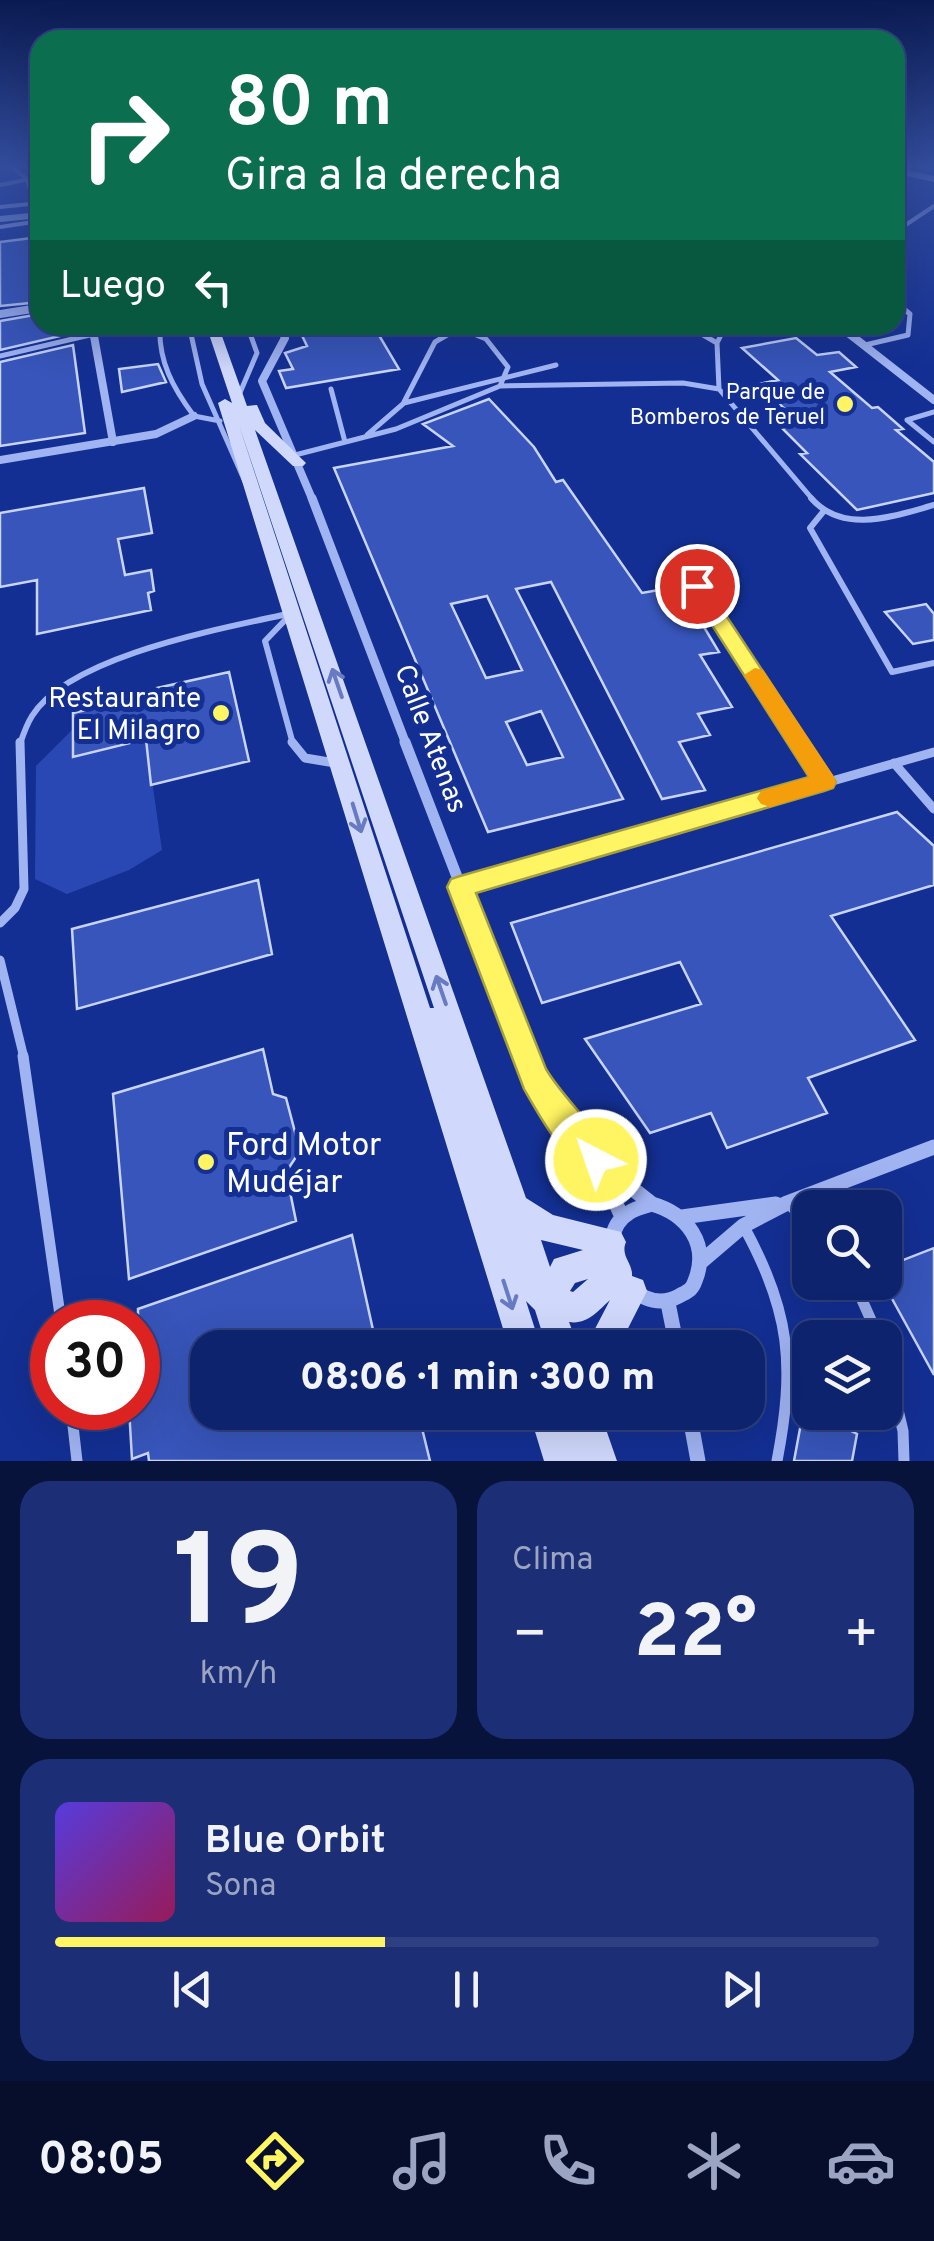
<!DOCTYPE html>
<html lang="es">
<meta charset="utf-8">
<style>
:root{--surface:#0e236e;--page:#1c2f76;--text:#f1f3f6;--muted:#9ba4c2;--line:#2e4081;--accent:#fff462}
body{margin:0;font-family:Overpass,sans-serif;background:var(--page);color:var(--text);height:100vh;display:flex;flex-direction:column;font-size:38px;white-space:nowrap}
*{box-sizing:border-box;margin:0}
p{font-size:32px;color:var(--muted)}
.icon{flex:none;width:55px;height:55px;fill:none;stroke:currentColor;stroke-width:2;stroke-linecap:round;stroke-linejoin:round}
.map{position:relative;height:1461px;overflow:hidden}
.panel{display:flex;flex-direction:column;gap:20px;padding:20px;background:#08133c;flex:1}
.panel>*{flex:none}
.hud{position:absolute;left:30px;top:30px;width:875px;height:305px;border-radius:30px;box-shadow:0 10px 40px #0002,0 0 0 2px var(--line);background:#0b6e4f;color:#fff;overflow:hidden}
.controls{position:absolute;left:792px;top:1190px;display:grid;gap:20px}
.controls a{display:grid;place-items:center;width:110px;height:110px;border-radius:20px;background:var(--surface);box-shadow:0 10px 40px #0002,0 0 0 2px var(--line);font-size:50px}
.speed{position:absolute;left:30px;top:1300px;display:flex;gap:20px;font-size:50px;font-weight:700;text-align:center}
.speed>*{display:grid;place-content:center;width:130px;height:130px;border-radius:50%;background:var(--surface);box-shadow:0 10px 40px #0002,0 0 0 2px var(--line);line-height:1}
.speed .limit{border:15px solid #d22;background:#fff;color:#111}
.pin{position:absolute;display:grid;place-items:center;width:85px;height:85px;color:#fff;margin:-42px;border:5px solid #fff;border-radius:50%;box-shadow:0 2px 10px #0007}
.me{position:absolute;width:110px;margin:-55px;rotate:319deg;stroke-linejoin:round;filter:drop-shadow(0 0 8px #0008)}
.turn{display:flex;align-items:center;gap:35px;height:210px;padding:0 30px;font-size:45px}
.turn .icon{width:130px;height:130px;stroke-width:2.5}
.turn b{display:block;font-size:70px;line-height:85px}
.then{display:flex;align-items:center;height:95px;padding:0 30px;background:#0003;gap:20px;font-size:38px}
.big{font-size:75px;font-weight:800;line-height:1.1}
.panel .card{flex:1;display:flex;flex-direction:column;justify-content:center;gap:15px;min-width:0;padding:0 35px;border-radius:30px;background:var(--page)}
.panel .dial{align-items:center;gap:0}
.dial b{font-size:130px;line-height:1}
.song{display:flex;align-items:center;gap:30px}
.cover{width:120px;height:120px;border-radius:15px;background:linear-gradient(135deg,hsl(250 70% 55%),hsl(330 70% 35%))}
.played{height:10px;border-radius:5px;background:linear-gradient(90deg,var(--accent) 40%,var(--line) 40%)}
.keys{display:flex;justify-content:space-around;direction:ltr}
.heat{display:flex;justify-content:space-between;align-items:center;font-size:55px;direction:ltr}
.panel .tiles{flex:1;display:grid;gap:20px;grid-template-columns:1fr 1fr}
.card:last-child{grid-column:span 2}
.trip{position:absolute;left:190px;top:1330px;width:575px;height:100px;border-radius:30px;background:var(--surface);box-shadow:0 10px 40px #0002,0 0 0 2px var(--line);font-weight:800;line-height:100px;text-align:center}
.menu{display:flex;height:160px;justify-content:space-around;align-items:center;background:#060e2c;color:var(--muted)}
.menu .icon{width:70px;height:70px}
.menu .active{color:var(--accent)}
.menu b{font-size:45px;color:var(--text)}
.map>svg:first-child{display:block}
.green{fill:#2948b3}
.building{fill:#3755ba;stroke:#c8d4fd;stroke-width:2.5;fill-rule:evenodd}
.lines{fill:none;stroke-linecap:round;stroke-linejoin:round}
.service-far4{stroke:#a1b4f2;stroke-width:4}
.service-far3{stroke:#a1b4f2;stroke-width:5}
.service-far2{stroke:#a1b4f2;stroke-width:6}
.service-far1{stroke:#a1b4f2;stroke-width:9}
.service{stroke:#a1b4f2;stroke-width:11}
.minor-far4{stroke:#a1b4f2;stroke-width:5}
.minor-far3{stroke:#a1b4f2;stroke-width:8}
.minor-far2{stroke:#a1b4f2;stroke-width:9}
.minor-far1{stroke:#a1b4f2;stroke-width:11}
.minor{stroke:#a1b4f2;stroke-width:15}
.tertiary{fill:#a1b4f2;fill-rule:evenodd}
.secondary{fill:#d0d9fc;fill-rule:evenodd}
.oneway{stroke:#687bc2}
.route{fill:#fff462;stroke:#a69f40;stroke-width:2.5}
.slow{fill:#f59e0b}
.poi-dot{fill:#fff462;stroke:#132f93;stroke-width:4}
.labels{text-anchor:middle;stroke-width:10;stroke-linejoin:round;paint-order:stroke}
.far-poi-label{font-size:22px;fill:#fff;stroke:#132f93;text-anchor:end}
.poi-label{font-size:28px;fill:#fff;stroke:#132f93;text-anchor:end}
.street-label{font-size:28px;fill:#fff;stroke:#132f93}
.near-poi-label{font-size:32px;fill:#fff;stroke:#132f93;text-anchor:start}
</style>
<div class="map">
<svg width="934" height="1461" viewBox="0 0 934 1461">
<rect width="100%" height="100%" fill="#132f93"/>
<path class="green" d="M 73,729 L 73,757 L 146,739 L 162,850 L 129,870 L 67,894 L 35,879 L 36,766 Z"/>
<path class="building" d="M 40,237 L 40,302 L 0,306 L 0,242 Z
M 40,314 L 40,325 L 73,325 L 73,333 L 0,350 L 0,321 Z
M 297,325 L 373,325 L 399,369 L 286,388 L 279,371 L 293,369 L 285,353 L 307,346 Z
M 796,338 L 817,355 L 839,352 L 856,367 L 830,372 L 872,408 L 878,407 L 903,429 L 896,430 L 934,462 L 934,493 L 857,510 L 800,454 L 807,453 L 779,425 L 798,422 L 759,384 L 778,380 L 742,348 Z
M 73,345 L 85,433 L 0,446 L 0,362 Z
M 158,364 L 166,382 L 122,392 L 119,369 Z
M 489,399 L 534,447 L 556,482 L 563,480 L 642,593 L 659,590 L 677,621 L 698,617 L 719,652 L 700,655 L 732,707 L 698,714 L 710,735 L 679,742 L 705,790 L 662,799 L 551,582 L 516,589 L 623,799 L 488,832 L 334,468 L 453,446 L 423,424 ZM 487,596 L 522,670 L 486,678 L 451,604 ZM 541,711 L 563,757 L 527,765 L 506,722 Z
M 144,488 L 152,533 L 118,539 L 125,575 L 151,570 L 154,591 L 148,593 L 151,610 L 37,634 L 37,580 L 0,587 L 0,513 Z
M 926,604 L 934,614 L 934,640 L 913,644 L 885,612 Z
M 229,672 L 249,761 L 151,785 L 146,739 L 73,757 L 73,713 L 124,701 L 125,706 L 159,699 L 157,688 Z
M 897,812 L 934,846 L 934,885 L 831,916 L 915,1040 L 808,1078 L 827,1113 L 727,1148 L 711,1113 L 650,1133 L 585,1039 L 701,1004 L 680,962 L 542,1003 L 511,923 Z
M 258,880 L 272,954 L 77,1009 L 72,929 Z
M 263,1049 L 273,1094 L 286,1098 L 300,1151 L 286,1172 L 296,1221 L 129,1279 L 113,1094 Z
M 352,1235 L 377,1348 L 208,1348 L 208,1412 L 418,1412 L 430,1461 L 149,1461 L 148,1453 L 132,1459 L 129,1408 L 138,1408 L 138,1309 Z
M 934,1248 L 934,1375 L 885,1286 L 885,1267 Z
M 804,1407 L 857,1434 L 852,1461 L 794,1461 Z"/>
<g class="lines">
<path class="service-far4" d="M 895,164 L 934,167
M 10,165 L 27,179 L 31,193
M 0,185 L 40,177
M 0,207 L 40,203
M 0,227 L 40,221
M 895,232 L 934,206
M 895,302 L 907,312"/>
<path class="service-far3" d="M 160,325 C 158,361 173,388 194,416 L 220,421
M 189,325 L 202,384 L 246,484
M 686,325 L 717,343
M 726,325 L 717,343 L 719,389 L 814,501
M 865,345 L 908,335 L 910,314 L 904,309
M 0,356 L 94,334
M 500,386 L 683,383 L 719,389
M 331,389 L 345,442
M 239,395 L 257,353 L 247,325
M 404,402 L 435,342 L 459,328
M 934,412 L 907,420 L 934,442
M 367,435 L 404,403 L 556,365
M 295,455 L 396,429 L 500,386 L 508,367 L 486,339 L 452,325"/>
<path class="service-far2" d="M 811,498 C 843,535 894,516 934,505
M 823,512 L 810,528 L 892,672 L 934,663
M 697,586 L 800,744
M 289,616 L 265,641 L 293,744
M 20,744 C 23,735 27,724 32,716 C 70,655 225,628 292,613"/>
<path class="service-far1" d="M 292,742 L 305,758 L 335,763
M 798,742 L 824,782
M 894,763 L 934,809
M 460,887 L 934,752
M 0,923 L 15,908 L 24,889 L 20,742
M 0,960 L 24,1058"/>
<path class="service" d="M 23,1056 L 61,1322
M 789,1204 L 810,1226
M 744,1227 C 791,1312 795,1367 777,1461
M 854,1282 L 879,1338
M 885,1355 L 903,1431 L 904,1461
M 71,1408 L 77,1461"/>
<path class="minor-far4" d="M 15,312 L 40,308"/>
<path class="minor-far3" d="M 0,314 L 32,309
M 92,325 L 113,442
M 279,325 L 285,338 L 262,381 L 313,501
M 838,325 L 934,400
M 0,460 L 156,434 L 194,416"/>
<path class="minor-far2" d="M 312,498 L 406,744"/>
<path class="minor-far1" d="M 405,742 L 527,1058"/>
<path class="minor" d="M 526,1056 L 551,1107 L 596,1160
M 652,1204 C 687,1214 710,1244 695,1281 C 692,1290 688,1291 679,1296 C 632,1322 585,1239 630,1212 C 636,1208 645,1206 652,1204 Z
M 622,1217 L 596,1160 L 652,1204
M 682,1217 L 776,1204
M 702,1261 L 743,1226 L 787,1203 L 934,1147
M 668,1303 L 677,1348
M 689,1412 L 698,1461"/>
<path class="tertiary" d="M 40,212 L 40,218 L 0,222 L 0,216 Z"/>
<path class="secondary" d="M 895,167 L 934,176 L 934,182 L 895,173 Z
M 206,325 L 218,325 L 247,406 L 257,405 L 265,423 L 306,463 L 303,466 L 293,466 L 255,430 L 526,1198 L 553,1215 L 621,1232 L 626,1242 C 620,1256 633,1263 632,1276 L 643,1280 L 647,1291 L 618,1348 L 585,1348 L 610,1300 C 598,1311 587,1325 569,1322 L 579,1348 L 547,1348 L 535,1310 L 526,1301 L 541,1348 L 509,1348 L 218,403 L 225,399 L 232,403 ZM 239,425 L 434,1008 L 430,1008 ZM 541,1240 L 583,1250 L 554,1259 L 550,1267 ZM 588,1279 L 573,1292 L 570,1291 L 575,1283 Z
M 529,1412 L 600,1412 L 617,1461 L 544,1461 Z"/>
</g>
<defs><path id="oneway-shaft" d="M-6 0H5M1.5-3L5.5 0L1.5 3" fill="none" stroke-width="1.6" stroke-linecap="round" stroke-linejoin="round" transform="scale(2.5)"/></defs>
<g class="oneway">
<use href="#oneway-shaft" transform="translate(337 683) rotate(-109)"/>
<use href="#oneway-shaft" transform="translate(357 818) rotate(73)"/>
<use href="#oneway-shaft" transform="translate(441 990) rotate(-109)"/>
<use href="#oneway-shaft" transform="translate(508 1295) rotate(72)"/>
</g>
<linearGradient id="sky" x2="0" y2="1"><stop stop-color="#0a1a51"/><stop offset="0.45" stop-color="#334d9e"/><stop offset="1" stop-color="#334d9e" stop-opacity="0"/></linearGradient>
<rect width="934" height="368" fill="url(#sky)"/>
<path class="route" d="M 697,580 L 704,582 L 836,782 L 833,788 L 824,791 L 476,893 L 546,1069 C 565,1101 598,1127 612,1160 L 607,1171 L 596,1176 C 565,1163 540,1117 524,1089 L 447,887 L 451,879 L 460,876 L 809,777 L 687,586 Z"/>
<path class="slow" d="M 755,668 L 763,670 L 833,775 L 836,782 L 833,788 L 770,807 L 761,804 L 757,798 L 761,791 L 809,777 L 744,675 Z"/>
<g class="poi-dot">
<circle cx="845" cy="404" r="10"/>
<circle cx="221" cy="713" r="10"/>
<circle cx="206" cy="1162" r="10"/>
</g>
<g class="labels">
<g class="far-poi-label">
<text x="825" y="399">Parque de<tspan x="825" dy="25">Bomberos de Teruel</tspan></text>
</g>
<g class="poi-label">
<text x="201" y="707">Restaurante<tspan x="201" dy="32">El Milagro</tspan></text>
</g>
<g class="street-label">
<text transform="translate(432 738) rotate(69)" y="10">Calle Atenas</text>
</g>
<g class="near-poi-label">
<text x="226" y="1155">Ford Motor<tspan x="226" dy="37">Mudéjar</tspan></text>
</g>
</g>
</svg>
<div class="controls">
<a><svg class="icon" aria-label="search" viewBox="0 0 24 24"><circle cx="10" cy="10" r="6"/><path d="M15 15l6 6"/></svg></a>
<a><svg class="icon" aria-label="layers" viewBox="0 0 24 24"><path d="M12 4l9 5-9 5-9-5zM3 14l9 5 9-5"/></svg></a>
</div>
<div class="speed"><div class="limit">30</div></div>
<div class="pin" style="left:697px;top:586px;background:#d93025"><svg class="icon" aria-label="arrive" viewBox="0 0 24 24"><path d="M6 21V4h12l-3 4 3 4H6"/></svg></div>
<svg class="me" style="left:596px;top:1160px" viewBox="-20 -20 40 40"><circle r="17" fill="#fff462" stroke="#fff" stroke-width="3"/><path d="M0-11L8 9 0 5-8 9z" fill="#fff"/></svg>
<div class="trip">08:06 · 1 min · 300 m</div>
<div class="hud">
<div class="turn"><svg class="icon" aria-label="right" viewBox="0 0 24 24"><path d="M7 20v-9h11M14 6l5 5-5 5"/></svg><div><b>80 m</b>Gira a la derecha</div></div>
<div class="then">Luego<svg class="icon" aria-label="left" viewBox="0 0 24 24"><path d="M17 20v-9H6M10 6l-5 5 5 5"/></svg></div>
</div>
</div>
<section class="panel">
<div class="tiles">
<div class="card dial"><b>19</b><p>km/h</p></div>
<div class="card"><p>Clima</p>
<div class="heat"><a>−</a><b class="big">22°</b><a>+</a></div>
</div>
<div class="card">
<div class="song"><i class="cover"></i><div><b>Blue Orbit</b><p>Sona</p></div></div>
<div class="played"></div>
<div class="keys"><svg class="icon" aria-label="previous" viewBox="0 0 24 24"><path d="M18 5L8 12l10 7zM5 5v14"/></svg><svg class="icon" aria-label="pause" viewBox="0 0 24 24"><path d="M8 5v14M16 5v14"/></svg><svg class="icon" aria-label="next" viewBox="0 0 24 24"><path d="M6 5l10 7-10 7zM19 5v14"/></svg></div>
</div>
</div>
</section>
<nav class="menu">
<b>08:05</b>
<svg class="icon active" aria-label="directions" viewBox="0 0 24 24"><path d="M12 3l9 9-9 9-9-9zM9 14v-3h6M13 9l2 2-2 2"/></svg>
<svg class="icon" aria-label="music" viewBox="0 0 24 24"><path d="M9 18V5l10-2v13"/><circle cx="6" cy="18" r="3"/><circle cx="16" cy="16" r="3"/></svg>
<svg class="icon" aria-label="phone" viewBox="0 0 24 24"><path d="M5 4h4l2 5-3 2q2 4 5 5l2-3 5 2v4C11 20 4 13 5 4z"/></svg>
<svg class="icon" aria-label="climate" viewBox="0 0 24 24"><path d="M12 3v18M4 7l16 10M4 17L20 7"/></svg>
<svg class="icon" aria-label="car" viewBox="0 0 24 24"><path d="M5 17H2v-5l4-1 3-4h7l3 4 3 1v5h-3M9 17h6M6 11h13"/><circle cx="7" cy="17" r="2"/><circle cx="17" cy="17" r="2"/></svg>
</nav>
